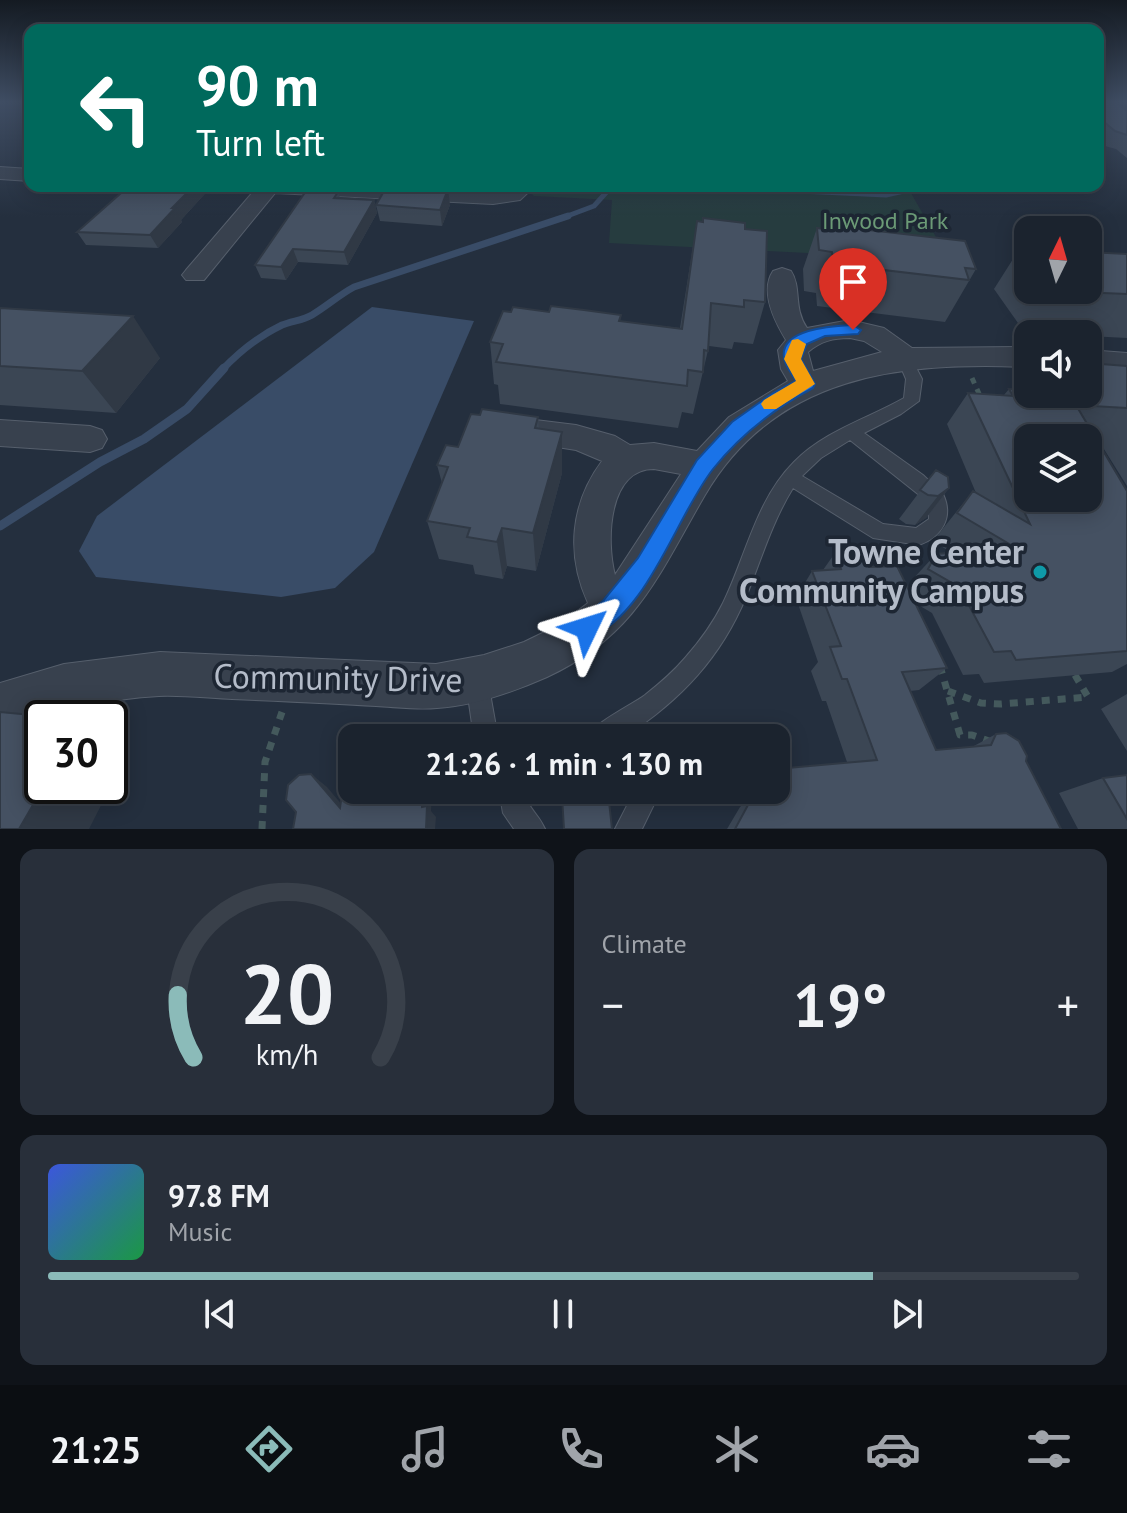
<!DOCTYPE html>
<meta charset="utf-8">
<style>
:root{--surface:#1b232e;--page:#282f3a;--text:#f1f3f6;--muted:#a0a4aa;--line:#39404a;--accent:#8bbbb9}
body{margin:0;font-family:"PT Sans",sans-serif;background:var(--page);color:var(--text);height:100vh;display:flex;flex-direction:column;font-size:30px;white-space:nowrap}
*{box-sizing:border-box;margin:0}
p{font-size:26px;color:var(--muted)}
.icon{flex:none;width:44px;height:44px;fill:none;stroke:currentColor;stroke-width:2;stroke-linecap:round;stroke-linejoin:round}
.map{position:relative;height:829px;overflow:hidden}
.details{display:flex;flex-direction:column;gap:20px;padding:20px;background:#0f1319;flex:1}
.details>*{flex:none}
.banner{position:absolute;left:24px;top:24px;width:1080px;height:168px;border-radius:16px;box-shadow:0 4px 20px #0003,0 0 0 2px var(--line);background:#00695c;color:#fff;overflow:hidden}
.needle{width:52px;rotate:5deg}
.buttons{position:absolute;left:1014px;top:216px;display:grid;gap:16px}
.buttons a{display:grid;place-items:center;width:88px;height:88px;border-radius:16px;background:var(--surface);box-shadow:0 4px 20px #0003,0 0 0 2px var(--line);font-size:40px}
.speed{position:absolute;left:24px;top:700px;display:flex;gap:16px;font-size:40px;font-weight:700;text-align:center}
.speed>*{display:grid;place-content:center;width:104px;height:104px;border-radius:50%;background:var(--surface);box-shadow:0 4px 20px #0003,0 0 0 2px var(--line);line-height:1}
.speed .limit{border:4px solid #111;border-radius:12px;background:#fff;color:#111}
.pin{position:absolute;display:grid;place-items:center;width:68px;height:68px;color:#fff;margin:-82px -34px;border-radius:50% 50% 50% 0;rotate:-45deg;box-shadow:0 0 8px #0007}
.pin .icon{rotate:45deg}
.me{position:absolute;width:88px;margin:-44px;rotate:49deg;stroke-linejoin:round;filter:drop-shadow(0 0 6px #0008)}
.turn{display:flex;align-items:center;gap:28px;height:168px;padding:0 40px;font-size:36px}
.turn .icon{width:104px;height:104px;stroke-width:2.5}
.turn b{display:block;font-size:56px;line-height:68px}
.big{font-size:60px;font-weight:600;line-height:1.1}
.details .tile{flex:1;display:flex;flex-direction:column;justify-content:center;gap:12px;min-width:0;padding:0 28px;border-radius:16px;background:var(--page)}
.details .dial{align-items:center;gap:0}
.dial svg{height:208px;overflow:visible;fill:none;stroke:var(--line);stroke-width:7;stroke-linecap:round;text-anchor:middle}
.dial text{fill:var(--text);stroke:none}
.song{display:flex;align-items:center;gap:24px}
.cover{width:96px;height:96px;border-radius:12px;background:linear-gradient(135deg,hsl(230 70% 55%),hsl(140 70% 35%))}
.played{height:8px;border-radius:4px;background:linear-gradient(90deg,var(--accent) 80%,var(--line) 80%)}
.keys{display:flex;justify-content:space-around;direction:ltr}
.heat{display:flex;justify-content:space-between;align-items:center;font-size:44px;direction:ltr}
.details .tiles{flex:1;display:grid;gap:20px;grid-template-columns:1fr 1fr}
.tile:last-child{grid-column:span 2}
.trip{position:absolute;left:338px;top:724px;width:452px;height:80px;border-radius:16px;background:var(--surface);box-shadow:0 4px 20px #0003,0 0 0 2px var(--line);font-weight:600;line-height:80px;text-align:center}
.menu{display:flex;height:128px;justify-content:space-around;align-items:center;background:#0b0e12;color:var(--muted)}
.menu .icon{width:56px;height:56px}
.menu .current{color:var(--accent)}
.menu b{font-size:36px;color:var(--text)}
.map>svg:first-child{display:block}
.green{fill:#263c3f}
.water{fill:#394c67}
.lines{fill:none;stroke-linecap:round;stroke-linejoin:round}
.stream-far2{stroke:#394c67;stroke-width:5}
.stream-far1{stroke:#394c67;stroke-width:7}
.stream{stroke:#394c67;stroke-width:9}
.service-casing{stroke:#565f6c;stroke-width:2}
.minor-casing{stroke:#565f6c;stroke-width:2}
.path-far1{stroke:#44595c;stroke-width:5;stroke-dasharray:6 6;stroke-linecap:butt}
.path{stroke:#44595c;stroke-width:7;stroke-dasharray:8 8;stroke-linecap:butt}
.service{fill:#38414e;fill-rule:evenodd}
.minor{fill:#38414e;fill-rule:evenodd}
.wall{fill:#3b4654}
.shaded-wall{fill:#303945}
.building{fill:#455162;stroke:#303945;stroke-width:2;fill-rule:evenodd}
.route{fill:#1a73e8;stroke:#114b97;stroke-width:2}
.slow{fill:#f59e0b}
.culture-dot{fill:#0f9aa8;stroke:#1d2633;stroke-width:3}
.labels{text-anchor:middle;stroke-width:7;stroke-linejoin:round;paint-order:stroke}
.far-park-label{font-size:24px;fill:#6b9a76;stroke:#1d2633}
.near-poi-label{font-size:34px;font-weight:bold;fill:#b4bcc9;stroke:#1d2633;text-anchor:end}
.near-street-label{font-size:34px;fill:#b4bcc9;stroke:#1d2633}
</style>
<div class="map">
<svg width="1127" height="829" viewBox="0 0 1127 829">
<rect width="100%" height="100%" fill="#242f3e"/>
<path class="green" d="M 531,186 L 907,186 L 949,260 L 609,243 L 612,200 L 534,196 L 530,192 Z"/>
<path class="water" d="M 372,307 L 474,321 L 374,552 L 335,588 L 281,597 L 96,577 L 79,551 L 97,516 Z"/>
<g class="lines">
<path class="stream-far2" d="M 693,186 L 886,195 L 904,191 L 904,186
M 562,218 L 594,206 L 612,186"/>
<path class="stream-far1" d="M 222,370 C 239,352 259,336 282,325 C 292,321 304,320 312,315 C 327,306 339,295 354,287 L 568,216"/>
<path class="stream" d="M 0,526 L 100,462 L 144,439 L 187,409 L 224,368"/>
<defs>
<path id="service" d="M 904,353 L 909,354 L 922,379 L 919,401 L 901,414 L 864,433 L 923,475 L 943,494 C 954,517 942,537 919,545 L 873,538 L 793,488 C 772,522 761,560 746,597 C 721,657 681,700 627,735 L 622,738 L 587,738 C 593,723 630,706 645,695 C 659,684 673,672 685,658 C 700,641 713,623 723,603 C 746,556 756,500 794,462 C 824,431 867,419 904,398 L 906,379 L 897,358 ZM 850,440 L 928,502 L 929,519 L 916,528 L 883,524 L 802,476 L 821,458 Z
M 477,671 L 485,674 L 488,682 L 498,738 L 474,738 L 466,682 L 469,674 Z
M 499,790 L 523,790 C 528,809 538,813 545,829 L 514,829 L 503,813 Z
M 635,790 L 661,790 L 642,829 L 615,829 Z"/>
<path id="minor" d="M 0,167 L 30,169 L 30,181 L 0,179 Z
M 244,186 L 396,186 L 493,190 L 510,186 L 535,186 L 520,200 L 493,204 L 275,193 L 204,280 L 186,280 L 182,275 L 186,270 L 253,192 Z
M 782,268 L 791,271 C 802,288 793,308 807,328 L 850,320 L 884,328 L 912,348 L 1028,347 L 1028,367 C 901,362 776,374 705,495 C 659,574 636,636 547,677 C 513,692 474,706 437,708 C 417,710 396,707 376,706 C 328,703 280,701 232,699 C 208,698 183,695 159,696 C 104,699 52,712 0,729 L 0,683 L 64,664 L 160,652 L 436,664 L 484,655 L 524,642 L 559,625 L 588,603 C 566,555 570,504 602,461 L 576,450 L 507,439 L 503,430 L 507,421 L 519,418 L 576,425 L 615,436 L 630,445 L 654,443 L 697,451 L 729,417 L 788,381 L 781,369 L 778,350 L 786,340 C 775,322 759,292 773,271 ZM 850,338 L 864,341 L 882,352 L 813,371 L 808,352 C 821,341 833,338 850,338 ZM 654,469 L 681,474 L 615,575 C 606,541 608,469 654,469 Z
M 1088,350 L 1127,353 L 1127,373 L 1088,370 Z
M 0,420 L 90,426 L 102,430 L 107,439 L 102,448 L 90,452 L 0,446 Z"/>
</defs>
<use href="#service" class="service-casing"/>
<use href="#minor" class="minor-casing"/>
<path class="path-far1" d="M 972,378 L 981,398
M 859,551 L 876,569
M 839,554 L 860,550"/>
<path class="path" d="M 874,567 L 876,570
M 940,666 L 960,735 L 972,735 L 989,741
M 948,691 L 981,703 L 1001,704 L 1088,697 L 1075,675
M 262,829 L 265,762 L 282,712"/>
<use href="#service" class="service"/>
<use href="#minor" class="minor"/>
</g>
<path class="wall" d="M 1098,101 L 1127,111 L 1127,158 L 1116,149 L 1105,146 L 1098,140 Z
M 129,186 L 212,186 L 181,220 L 182,222 L 158,248 L 86,245 L 77,232 Z
M 338,192 L 340,198 L 374,200 L 377,213 L 348,265 L 298,262 L 286,280 L 261,278 L 255,265 Z
M 376,205 L 450,205 L 442,226 L 380,221 Z
M 697,221 L 745,229 L 765,302 L 753,344 L 734,342 L 732,349 L 709,346 L 693,414 L 682,412 L 678,428 L 500,404 L 498,385 L 494,384 L 490,342 L 511,312 L 549,312 L 621,315 L 620,321 L 680,328 Z
M 825,225 L 976,269 L 945,322 L 817,306 L 816,293 L 804,291 L 803,269 L 817,228 L 823,229 Z
M 1020,248 L 1028,248 L 1028,290 L 1088,290 L 1127,254 L 1127,338 L 1088,336 L 1088,334 L 1025,333 L 994,289 Z
M 0,308 L 160,358 L 116,413 L 0,405 Z
M 1127,366 L 1127,486 L 1097,438 L 1096,438 L 1127,491 L 1127,664 L 1112,672 L 984,683 L 979,674 L 963,675 L 932,613 L 915,603 L 947,668 L 919,690 L 910,691 L 936,750 L 972,747 L 996,734 L 1026,761 L 1061,829 L 727,829 L 740,807 L 753,794 L 752,790 L 776,790 L 847,762 L 826,701 L 822,701 L 811,671 L 818,662 L 796,598 L 812,571 L 823,570 L 835,553 L 869,567 L 908,588 L 911,581 L 936,554 L 952,553 L 933,541 L 973,491 L 976,493 L 947,424 L 968,393 L 1004,395 L 1009,389 L 1023,390 L 1028,383 L 1028,394 L 1088,394 Z
M 480,415 L 538,417 L 539,429 L 562,432 L 562,473 L 536,571 L 507,566 L 503,579 L 475,574 L 473,565 L 439,559 L 427,521 L 442,483 L 437,465 L 458,447 Z
M 936,470 L 949,488 L 926,518 L 915,525 L 906,524 L 899,519 Z
M 1127,694 L 1127,751 L 1101,709 Z
M 1127,775 L 1127,829 L 1078,829 L 1059,793 L 1103,778 Z"/>
<path class="shaded-wall" d="M 194,186 L 212,186 L 181,220 L 182,222 L 158,248 L 150,235 L 172,208 Z
M 448,189 L 450,205 L 442,226 L 440,210 Z
M 374,200 L 377,213 L 348,265 L 344,252 Z
M 293,249 L 298,262 L 286,280 L 281,267 Z
M 133,316 L 160,358 L 116,413 L 82,371 Z
M 562,432 L 562,473 L 536,571 L 533,533 Z
M 949,488 L 926,518 L 915,525 L 938,496 Z
M 502,528 L 507,566 L 503,579 L 497,542 Z
M 75,714 L 83,718 L 72,718 Z
M 110,732 L 125,740 L 116,757 L 124,760 L 89,829 L 19,829 L 44,786 L 110,786 Z
M 311,774 L 327,787 L 354,819 L 340,808 Z
M 423,790 L 432,790 L 431,811 L 436,817 L 435,829 L 426,829 L 422,807 Z"/>
<path class="building" d="M 1098,101 L 1115,101 L 1127,111 L 1127,135 L 1115,131 L 1098,117 Z
M 129,186 L 194,186 L 172,208 L 175,208 L 150,235 L 77,232 Z
M 387,186 L 448,189 L 440,210 L 376,205 Z
M 306,191 L 338,192 L 334,198 L 374,200 L 344,252 L 293,249 L 281,267 L 255,265 Z
M 703,218 L 745,223 L 745,229 L 767,231 L 765,302 L 744,300 L 744,307 L 711,303 L 708,351 L 704,350 L 703,372 L 688,370 L 687,386 L 496,362 L 503,344 L 490,342 L 503,311 L 511,312 L 513,307 L 549,312 L 551,306 L 584,310 L 621,315 L 619,321 L 682,329 L 697,221 L 703,222 Z
M 825,225 L 965,241 L 976,269 L 965,268 L 969,280 L 833,264 L 832,252 L 819,250 L 817,228 L 825,229 Z
M 1020,248 L 1028,248 L 1028,257 Z
M 1088,252 L 1127,254 L 1127,294 L 1055,291 L 1054,290 L 1088,290 Z
M 0,308 L 133,316 L 82,371 L 0,366 Z
M 1088,363 L 1127,366 L 1127,408 L 1076,405 L 1127,491 L 1127,651 L 1016,660 L 1011,651 L 994,652 L 959,587 L 928,569 L 936,554 L 1016,548 L 957,513 L 973,491 L 1030,524 L 968,393 L 1013,396 L 1009,389 L 1028,390 L 1028,394 L 1088,394 ZM 1028,438 L 1088,438 L 1088,498 L 1028,498 Z
M 482,409 L 538,417 L 535,428 L 562,432 L 533,533 L 502,528 L 497,542 L 467,537 L 470,528 L 427,521 L 448,467 L 437,465 L 446,445 L 458,447 L 471,414 L 480,415 Z
M 936,470 L 948,477 L 949,488 L 938,496 L 928,495 L 920,490 Z
M 862,551 L 869,567 L 897,566 L 947,668 L 902,672 L 936,750 L 991,745 L 996,734 L 1006,733 L 1019,741 L 1027,756 L 1026,761 L 1061,829 L 735,829 L 755,792 L 776,790 L 776,769 L 877,760 L 847,679 L 842,679 L 830,647 L 841,646 L 812,571 L 841,569 L 835,553 Z
M 45,711 L 75,714 L 72,718 L 42,718 L 42,786 L 44,786 L 19,829 L 0,829 L 0,712 L 42,716 Z
M 352,771 L 352,790 L 423,790 L 422,807 L 427,806 L 426,829 L 293,829 L 296,812 L 286,800 L 288,785 L 299,775 L 311,774 L 340,808 L 345,772 Z
M 1127,775 L 1127,819 L 1103,778 Z
M 608,792 L 612,829 L 564,829 L 562,797 Z"/>
<linearGradient id="sky" x2="0" y2="1"><stop stop-color="#141a22"/><stop offset="0.47" stop-color="#3f4d63"/><stop offset="1" stop-color="#3f4d63" stop-opacity="0"/></linearGradient>
<rect width="1127" height="217" fill="url(#sky)"/>
<path class="route" d="M 853,325 L 861,330 L 858,334 L 825,336 L 807,344 L 801,359 L 815,384 L 813,388 C 773,409 741,434 713,469 C 675,518 648,615 587,639 L 579,636 L 575,628 L 579,620 L 603,601 L 638,558 L 697,460 L 732,422 L 773,393 L 796,381 C 793,375 785,366 784,358 C 779,328 835,326 853,325 Z"/>
<path class="slow" d="M 798,339 L 806,344 L 801,359 L 815,384 L 776,409 L 764,409 L 761,404 L 764,400 L 796,381 L 784,359 L 792,340 Z"/>
<circle class="culture-dot" cx="1040" cy="572" r="8"/>
<g class="labels">
<g class="far-park-label">
<text x="885" y="229">Inwood Park</text>
</g>
<g class="near-poi-label">
<text x="1024" y="564">Towne Center<tspan x="1024" dy="39">Community Campus</tspan></text>
</g>
<g class="near-street-label">
<text transform="translate(338 678) rotate(1)" y="12">Community Drive</text>
</g>
</g>
</svg>
<div class="buttons">
<a><svg class="needle" viewBox="-14 -14 28 28"><path d="M0-13l5 13h-10z" fill="#e53935"/><path d="M0 13l5-13h-10z" fill="#a0a4aa"/></svg></a>
<a><svg class="icon" aria-label="sound" viewBox="0 0 24 24"><path d="M4 9h4l5-4v14l-5-4H4zM17 9q2 3 0 6"/></svg></a>
<a><svg class="icon" aria-label="layers" viewBox="0 0 24 24"><path d="M12 4l9 5-9 5-9-5zM3 14l9 5 9-5"/></svg></a>
</div>
<div class="speed"><div class="limit">30</div></div>
<div class="pin" style="left:853px;top:330px;background:#d93025"><svg class="icon" aria-label="arrive" viewBox="0 0 24 24"><path d="M6 21V4h12l-3 4 3 4H6"/></svg></div>
<svg class="me" style="left:587px;top:628px" viewBox="-20 -20 40 40"><path d="M0-17L14 15 0 8-14 15z" fill="#1a73e8" stroke="#fff" stroke-width="4"/></svg>
<div class="trip">21:26 · 1 min · 130 m</div>
<div class="banner">
<div class="turn"><svg class="icon" aria-label="left" viewBox="0 0 24 24"><path d="M17 20v-9H6M10 6l-5 5 5 5"/></svg><div><b>90 m</b>Turn left</div></div>
</div>
</div>
<section class="details">
<div class="tiles">
<div class="tile dial"><svg viewBox="0 0 100 80">
<path d="M14 69A42 42 0 1 1 86 69"/>
<path d="M14 69A42 42 0 0 1 8 45" stroke="#8bbbb9"/>
<text x="50" y="56" font-size="32" font-weight="700">20</text>
<text x="50" y="72" font-size="11">km/h</text>
</svg></div>
<div class="tile"><p>Climate</p>
<div class="heat"><a>−</a><b class="big">19°</b><a>+</a></div>
</div>
<div class="tile">
<div class="song"><i class="cover"></i><div><b>97.8 FM</b><p>Music</p></div></div>
<div class="played"></div>
<div class="keys"><svg class="icon" aria-label="previous" viewBox="0 0 24 24"><path d="M18 5L8 12l10 7zM5 5v14"/></svg><svg class="icon" aria-label="pause" viewBox="0 0 24 24"><path d="M8 5v14M16 5v14"/></svg><svg class="icon" aria-label="next" viewBox="0 0 24 24"><path d="M6 5l10 7-10 7zM19 5v14"/></svg></div>
</div>
</div>
</section>
<nav class="menu">
<b>21:25</b>
<svg class="icon current" aria-label="directions" viewBox="0 0 24 24"><path d="M12 3l9 9-9 9-9-9zM9 14v-3h6M13 9l2 2-2 2"/></svg>
<svg class="icon" aria-label="music" viewBox="0 0 24 24"><path d="M9 18V5l10-2v13"/><circle cx="6" cy="18" r="3"/><circle cx="16" cy="16" r="3"/></svg>
<svg class="icon" aria-label="phone" viewBox="0 0 24 24"><path d="M5 4h4l2 5-3 2q2 4 5 5l2-3 5 2v4C11 20 4 13 5 4z"/></svg>
<svg class="icon" aria-label="climate" viewBox="0 0 24 24"><path d="M12 3v18M4 7l16 10M4 17L20 7"/></svg>
<svg class="icon" aria-label="car" viewBox="0 0 24 24"><path d="M5 17H2v-5l4-1 3-4h7l3 4 3 1v5h-3M9 17h6M6 11h13"/><circle cx="7" cy="17" r="2"/><circle cx="17" cy="17" r="2"/></svg>
<svg class="icon" aria-label="filters" viewBox="0 0 24 24"><path d="M4 7h16M4 17h16"/><circle cx="9" cy="7" r="2"/><circle cx="15" cy="17" r="2"/></svg>
</nav>
